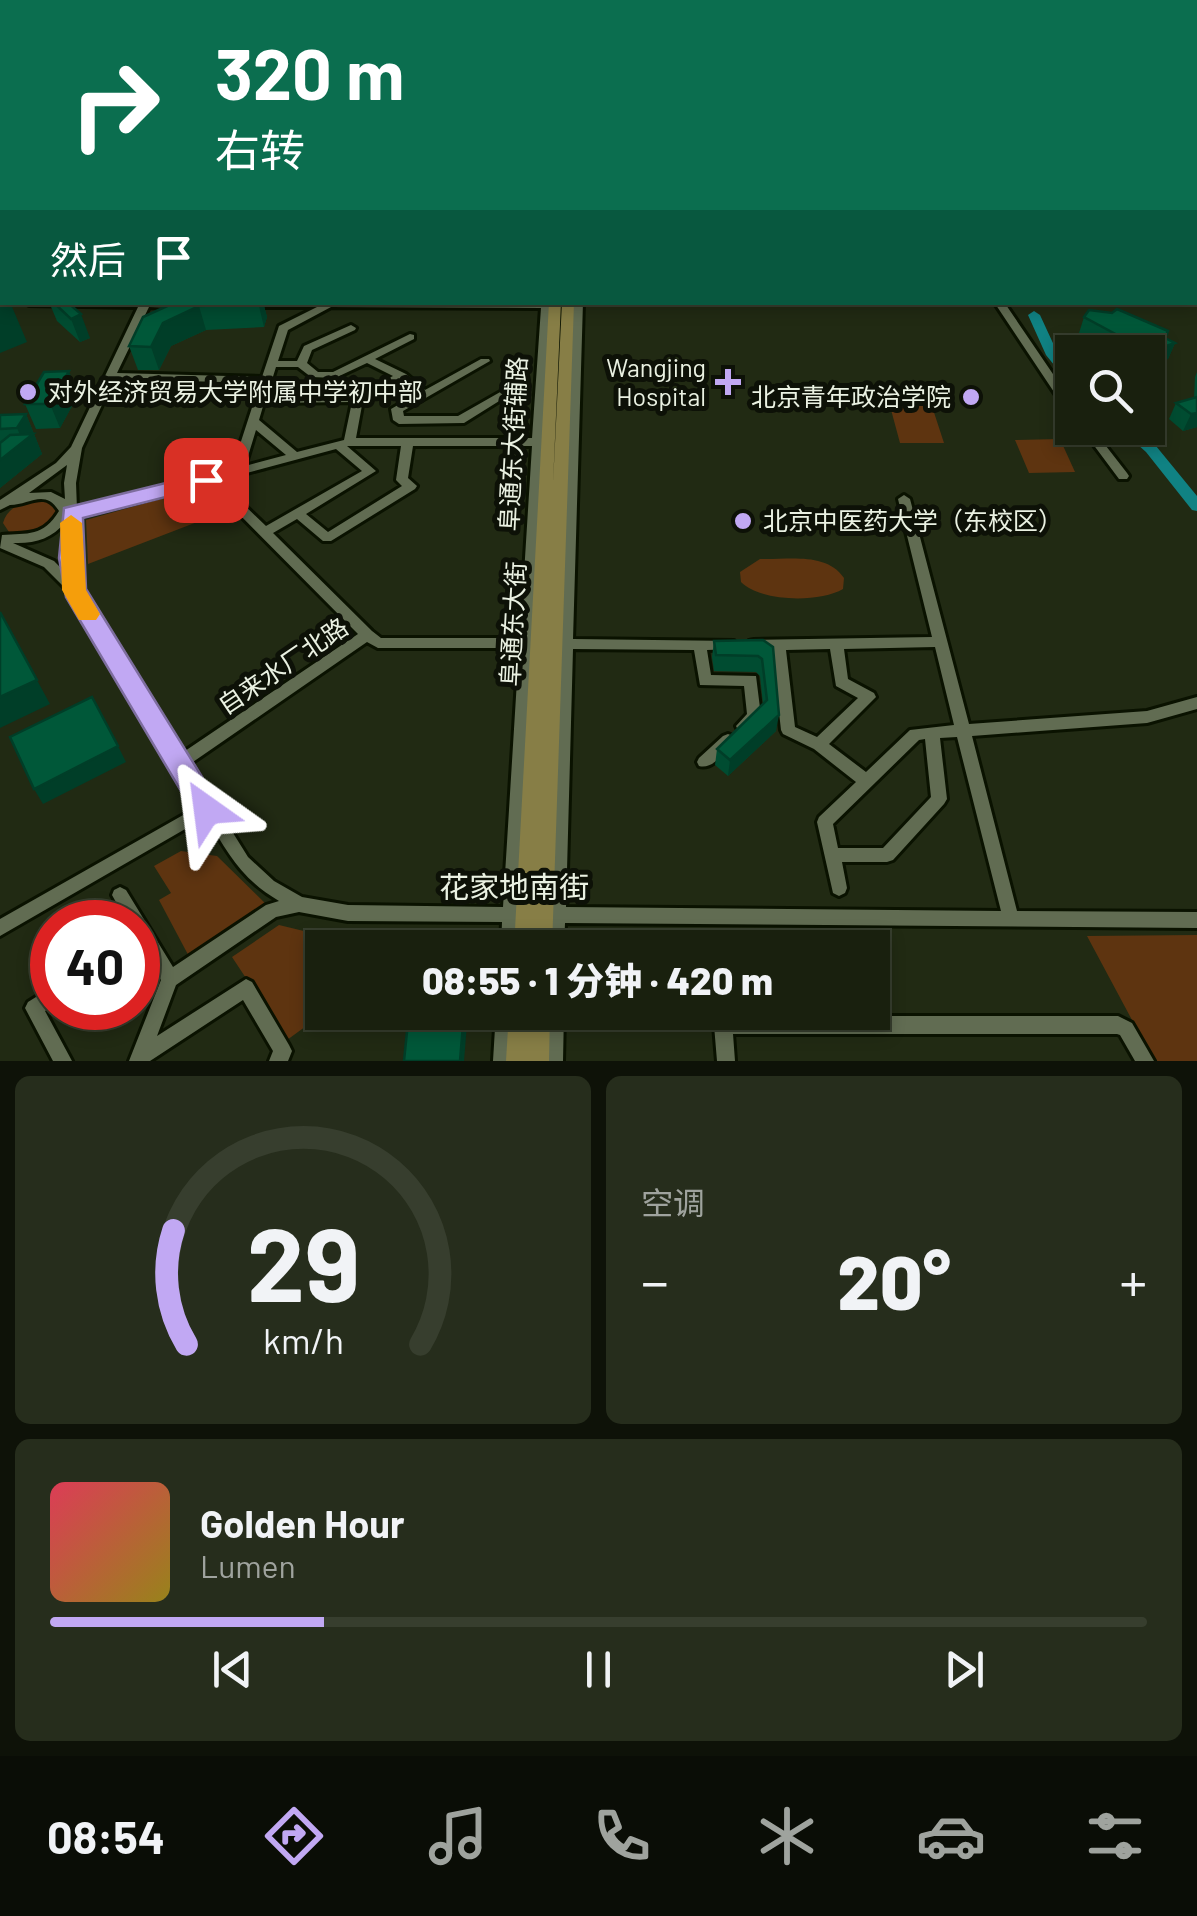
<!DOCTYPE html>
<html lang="zh">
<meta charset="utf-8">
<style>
:root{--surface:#19200e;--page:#262d1c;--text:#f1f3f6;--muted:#9fa39e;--line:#373e2e;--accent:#c1a8f3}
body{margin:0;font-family:Barlow,"Noto Sans SC",sans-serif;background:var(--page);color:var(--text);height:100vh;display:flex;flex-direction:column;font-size:38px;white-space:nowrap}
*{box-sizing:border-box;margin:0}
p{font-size:32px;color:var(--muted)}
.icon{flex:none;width:55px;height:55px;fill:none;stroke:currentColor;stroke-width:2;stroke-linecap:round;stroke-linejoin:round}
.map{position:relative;height:1061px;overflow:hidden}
.details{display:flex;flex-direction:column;gap:15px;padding:15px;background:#0e1208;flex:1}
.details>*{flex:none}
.banner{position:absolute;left:0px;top:0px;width:1198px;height:305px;box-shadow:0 5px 15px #0003,0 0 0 2px var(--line);background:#0b6e4f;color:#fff;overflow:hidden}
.tools{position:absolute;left:1055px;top:335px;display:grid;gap:20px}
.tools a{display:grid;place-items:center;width:110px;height:110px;border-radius:0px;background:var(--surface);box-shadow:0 5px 15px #0003,0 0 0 2px var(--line);font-size:50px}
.speed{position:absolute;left:30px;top:900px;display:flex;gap:20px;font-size:50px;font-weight:700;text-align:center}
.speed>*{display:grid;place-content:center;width:130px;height:130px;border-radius:50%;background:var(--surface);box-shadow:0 5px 15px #0003,0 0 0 2px var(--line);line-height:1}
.speed .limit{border:15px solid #d22;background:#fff;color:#111}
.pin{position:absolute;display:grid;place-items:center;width:85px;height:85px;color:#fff;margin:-42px;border-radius:20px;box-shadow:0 5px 15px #0006}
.me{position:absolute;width:110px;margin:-55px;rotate:329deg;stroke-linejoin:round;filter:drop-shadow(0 0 8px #0008)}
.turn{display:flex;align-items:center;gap:35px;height:210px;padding:0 50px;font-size:45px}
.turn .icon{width:130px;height:130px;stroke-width:2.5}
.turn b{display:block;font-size:70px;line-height:85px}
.then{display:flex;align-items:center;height:95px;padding:0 50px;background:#0003;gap:20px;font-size:38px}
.big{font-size:75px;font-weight:800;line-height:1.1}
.details .tile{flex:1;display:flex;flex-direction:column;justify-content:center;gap:15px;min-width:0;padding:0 35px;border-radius:15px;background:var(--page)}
.details .dial{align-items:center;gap:0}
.dial svg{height:260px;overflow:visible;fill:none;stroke:var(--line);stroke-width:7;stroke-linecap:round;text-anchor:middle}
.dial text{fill:var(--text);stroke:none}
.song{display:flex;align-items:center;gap:30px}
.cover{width:120px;height:120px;border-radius:15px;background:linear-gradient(135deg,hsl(350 70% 55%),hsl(50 70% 35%))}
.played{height:10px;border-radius:5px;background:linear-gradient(90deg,var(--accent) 25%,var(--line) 25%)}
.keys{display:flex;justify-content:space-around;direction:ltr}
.heat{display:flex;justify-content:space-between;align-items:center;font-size:55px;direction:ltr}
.details .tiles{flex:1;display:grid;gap:15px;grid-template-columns:1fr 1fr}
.tile:last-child{grid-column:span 2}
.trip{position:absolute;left:305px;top:930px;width:585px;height:100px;border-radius:0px;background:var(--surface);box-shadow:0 5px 15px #0003,0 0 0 2px var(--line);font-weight:800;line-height:100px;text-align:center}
.tab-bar{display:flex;height:160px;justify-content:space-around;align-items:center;background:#0a0d06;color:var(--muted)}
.tab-bar .icon{width:70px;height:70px}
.tab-bar .active{color:var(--accent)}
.tab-bar b{font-size:45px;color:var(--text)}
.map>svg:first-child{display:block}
.green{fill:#5e3410}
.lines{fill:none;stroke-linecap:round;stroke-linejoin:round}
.river{fill:#108283;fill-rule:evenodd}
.minor-casing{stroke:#0a1200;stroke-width:6}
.major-casing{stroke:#0a1200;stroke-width:5}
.highway-casing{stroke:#0a1200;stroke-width:4}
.minor{fill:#616c52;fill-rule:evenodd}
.major{fill:#877e46;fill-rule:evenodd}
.highway{fill:#a18a3e;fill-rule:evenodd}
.wall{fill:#004c31}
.shaded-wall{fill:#003e28}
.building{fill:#005839;stroke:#003e28;stroke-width:2.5}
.route{fill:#c1a8f3;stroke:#7d6d9e;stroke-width:2.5}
.slow{fill:#f59e0b}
.poi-dot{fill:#c1a8f3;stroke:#0d1107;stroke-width:4}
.labels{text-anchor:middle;stroke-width:10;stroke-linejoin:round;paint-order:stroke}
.poi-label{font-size:25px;fill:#eaf1e2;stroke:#0d1107;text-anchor:end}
.street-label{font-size:25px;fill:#eaf1e2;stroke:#0d1107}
.near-street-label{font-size:30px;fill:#eaf1e2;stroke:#0d1107}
</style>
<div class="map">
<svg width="1197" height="1061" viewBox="0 0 1197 1061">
<rect width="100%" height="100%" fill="#212a13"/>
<path class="green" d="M 886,391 L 927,391 L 944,443 L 900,443 Z
M 1060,439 L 1075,472 L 1029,473 L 1015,440 Z
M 206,486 L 216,490 L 218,514 L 88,564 L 86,520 Z
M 32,500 L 54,503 L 57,514 C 46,530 29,538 9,532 L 3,523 C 7,509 19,503 32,500 Z
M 760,559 C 789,560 826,552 844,578 L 843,589 C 819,603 761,602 741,582 L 740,572 Z
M 181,851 L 217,856 L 272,910 L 193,964 L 159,900 L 171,893 L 154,866 Z
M 279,925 L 345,941 L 386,939 L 385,947 L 322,948 L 324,1013 L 287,1040 L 232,957 Z
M 1197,935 L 1197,1061 L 1154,1061 L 1087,936 Z"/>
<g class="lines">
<path class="river" d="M 954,0 L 962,0 L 963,2 L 955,2 Z
M 1034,311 L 1040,315 L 1058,354 L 1072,370 L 1072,382 L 1067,381 L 1046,355 L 1028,315 Z
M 1119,428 L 1134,428 L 1156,446 L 1197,496 L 1197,511 L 1192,510 L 1146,452 Z"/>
<defs>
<path id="minor" d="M 0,0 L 6,0 L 0,5 Z
M 28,0 L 35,0 L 33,2 L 27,2 Z
M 421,0 L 427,0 L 426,2 L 420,2 Z
M 431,0 L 437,0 L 437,2 L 431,2 Z
M 581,0 L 587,0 L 587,2 L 581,2 Z
M 593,0 L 599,0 L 599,2 L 593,2 Z
M 621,0 L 627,0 L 627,2 L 621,2 Z
M 1120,0 L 1127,0 L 1128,2 L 1122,2 Z
M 1136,0 L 1144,0 L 1145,2 L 1138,2 Z
M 1195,9 L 1197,9 L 1197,13 L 1195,13 Z
M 0,30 L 2,30 L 2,36 L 0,36 Z
M 1195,69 L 1197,69 L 1197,73 L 1195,73 Z
M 1195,79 L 1197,79 L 1197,85 L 1195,85 Z
M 24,302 L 191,303 L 191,307 L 187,308 L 149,307 L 117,373 L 262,377 L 279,326 L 317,307 L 247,307 L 243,306 L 243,302 L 551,302 L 544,438 L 550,439 L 552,442 L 550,445 L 544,446 L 534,638 L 539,643 L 533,648 L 520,907 L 549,907 L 559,649 L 554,648 L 552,644 L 554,640 L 560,639 L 573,302 L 583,302 L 573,639 L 734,641 L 736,645 L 734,649 L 707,650 L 711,675 L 756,676 L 761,716 C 757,725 748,734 738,730 L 736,726 L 747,714 L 744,686 L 700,685 L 694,650 L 573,649 L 566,907 L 1001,911 L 957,737 L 940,738 L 947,799 L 944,804 L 893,860 L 887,862 L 842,862 L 847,888 L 845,893 L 839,896 L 833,893 L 817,822 L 819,817 L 856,782 L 814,749 L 783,734 L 781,730 L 772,650 L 749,649 L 747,645 L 749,641 L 754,640 L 932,637 L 898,499 L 904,495 L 910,499 L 969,724 L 1147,711 L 1197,697 L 1197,709 L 1147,723 L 972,736 L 1017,911 L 1197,912 L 1197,928 L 565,923 L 564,948 L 548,948 L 549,922 L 519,922 L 517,948 L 501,948 L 502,922 L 348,921 L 299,912 L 276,917 L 176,985 L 157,1036 L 246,979 L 252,982 L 289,1045 L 292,1051 L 288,1061 L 269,1061 L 273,1051 L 243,1000 L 150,1061 L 129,1061 L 161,980 L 138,940 L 138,922 L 127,922 L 112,895 L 114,890 L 120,887 L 126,890 L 173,967 L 266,905 L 279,901 C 241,879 228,853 206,817 L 0,936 L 0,919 L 199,806 L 174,767 L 68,591 L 44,567 L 0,548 L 2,535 C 28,533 43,537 59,511 C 45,488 29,505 10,505 L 0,510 L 0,500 L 56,463 L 71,447 L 138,307 L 29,305 ZM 331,307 L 541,308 L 532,438 L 356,438 L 363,400 L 401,381 L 417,394 L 391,409 L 393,420 L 399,424 L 464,423 L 512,393 L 510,391 L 502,391 L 458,416 L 404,416 L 403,411 L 490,361 L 489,359 L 481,359 L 425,390 L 406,374 L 375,359 L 414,339 L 414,335 L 410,334 L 333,372 L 318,372 L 307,363 L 312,350 L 355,330 L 356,328 L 351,325 L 304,346 L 297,361 L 278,361 L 288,330 ZM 367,363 L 393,376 L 356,395 L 267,396 L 276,367 L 298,367 L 311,377 L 335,378 ZM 114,379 L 260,383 L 232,469 L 77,509 L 76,483 L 82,448 ZM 352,402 L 344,440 L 297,452 L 259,420 L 264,403 ZM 256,430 L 286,455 L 245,466 ZM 347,446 L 401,446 L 396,480 L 402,486 L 328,532 L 306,514 L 376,471 ZM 413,446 L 532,446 L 520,638 L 381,638 L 372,631 L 273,533 L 297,519 L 323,541 L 331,541 L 415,489 L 417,486 L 408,478 ZM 336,449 L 362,471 L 266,526 L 240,501 L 243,474 ZM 67,465 L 64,483 L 65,499 L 51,492 L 29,493 ZM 230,478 L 228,502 L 230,505 L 358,634 L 182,753 L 81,590 L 77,518 ZM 65,522 L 67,574 L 54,561 L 13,543 C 34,544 52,539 65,522 ZM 367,642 L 378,648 L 519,648 L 503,907 L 348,905 L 302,897 L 274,881 L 248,857 L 190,764 ZM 935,647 L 954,725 L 910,730 L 866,772 L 829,744 L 876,697 L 874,693 L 848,679 L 844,649 ZM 830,649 L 836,686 L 858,698 L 817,737 L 795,727 L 786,650 ZM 925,739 L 931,797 L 883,848 L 838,848 L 833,824 L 919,740 Z
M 994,302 L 1004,302 L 1072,402 L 1072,413 L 1068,413 Z
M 1081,428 L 1092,428 L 1127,473 L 1129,476 L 1127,479 L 1119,479 Z
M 728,734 L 733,736 L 735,740 L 733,744 C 724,753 712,770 699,766 L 697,762 L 699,758 L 723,736 Z
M 52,987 L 52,1006 L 45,1011 L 72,1061 L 53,1061 L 25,1008 L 28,1002 Z
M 496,1012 L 514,1012 L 511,1061 L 493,1061 Z
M 546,1012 L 564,1012 L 563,1061 L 545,1061 Z
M 723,1016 L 1118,1016 L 1132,1023 L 1154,1061 L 1135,1061 L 1120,1035 L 1117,1034 L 733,1034 L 735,1061 L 717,1061 L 714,1025 L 717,1019 Z"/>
<path id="major" d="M 19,0 L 28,0 L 26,2 L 18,2 Z
M 191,0 L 199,0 L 198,2 L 190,2 Z
M 601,0 L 609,0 L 609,2 L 601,2 Z
M 611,0 L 619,0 L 619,2 L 611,2 Z
M 907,0 L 915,0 L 916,2 L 908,2 Z
M 1032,0 L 1040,0 L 1041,2 L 1033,2 Z
M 2,9 L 2,17 L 0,18 L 0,10 Z
M 0,23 L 2,24 L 2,28 L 0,29 Z
M 1195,36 L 1197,36 L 1197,42 L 1195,42 Z
M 1195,243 L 1197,243 L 1197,252 L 1195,252 Z
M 1195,283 L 1197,284 L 1197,294 L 1195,293 Z
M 549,302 L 561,302 L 553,484 L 562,302 L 574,302 L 552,948 L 514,948 Z
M 509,1012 L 550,1012 L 549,1061 L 506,1061 Z"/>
<path id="highway" d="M 1014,0 L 1025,0 L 1027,2 L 1016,2 Z
M 1087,0 L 1097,0 L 1099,2 L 1089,2 Z
M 1195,134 L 1197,135 L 1197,144 L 1195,143 Z
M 1195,153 L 1197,154 L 1197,163 L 1195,162 Z
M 1195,252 L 1197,252 L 1197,263 L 1195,263 Z
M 1195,271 L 1197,271 L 1197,282 L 1195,282 Z"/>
</defs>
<use href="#minor" class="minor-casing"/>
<use href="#major" class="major-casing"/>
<use href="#highway" class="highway-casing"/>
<use href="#minor" class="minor"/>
<use href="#major" class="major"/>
<use href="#highway" class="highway"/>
</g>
<path class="wall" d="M 219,0 L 266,0 L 265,2 L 220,2 Z
M 727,0 L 890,0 L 890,2 L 727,2 Z
M 49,302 L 67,302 L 90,338 L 80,342 L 57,321 Z
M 176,302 L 263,302 L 267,317 L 264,327 L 206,330 L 171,346 L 159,370 L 138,370 L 129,346 Z
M 1084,317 L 1165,338 L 1175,343 L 1168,359 L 1148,366 L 1148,352 L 1115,352 L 1079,333 Z
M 1197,372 L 1197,427 L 1183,431 L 1169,419 L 1176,403 L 1194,398 L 1195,377 Z
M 78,395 L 60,428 L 36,429 L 25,404 Z
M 26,414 L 42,454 L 0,488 L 0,415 Z
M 763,640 L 776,731 L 728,776 L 715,765 L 717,749 L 763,704 L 760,676 L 756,672 L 714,671 L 712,657 L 714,641 Z"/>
<path class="shaded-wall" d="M 869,0 L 890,0 L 890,2 L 868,2 Z
M 0,278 L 2,284 L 2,302 L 10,302 L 27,342 L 0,353 Z
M 258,302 L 263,302 L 267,317 L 264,327 Z
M 199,306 L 206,330 L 171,346 L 159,370 L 151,347 L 163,323 Z
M 81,314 L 90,338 L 80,342 L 71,319 Z
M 1175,343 L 1168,359 L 1148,366 L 1149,352 Z
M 69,371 L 78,395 L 60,428 L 50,404 Z
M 1197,413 L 1197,427 L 1183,431 L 1191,414 Z
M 26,414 L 42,454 L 0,488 L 0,460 L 23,442 L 17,428 Z
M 0,612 L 50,704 L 0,728 Z
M 779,715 L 776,731 L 728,776 L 730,760 Z
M 118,746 L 126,762 L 43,804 L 34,789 Z
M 464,1012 L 468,1012 L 464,1061 L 460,1061 Z"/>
<path class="building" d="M 744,0 L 765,0 L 785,2 L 749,2 Z
M 786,0 L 831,0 L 824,2 Z
M 53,302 L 67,302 L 81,314 L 71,319 Z
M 176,302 L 258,302 L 258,304 L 199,306 L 163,323 L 151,347 L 129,346 L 143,317 Z
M 1117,309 L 1168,331 L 1165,338 L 1175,343 L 1149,352 L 1084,317 L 1089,310 L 1112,313 Z
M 69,371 L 50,404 L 25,404 L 44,372 Z
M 1197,397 L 1197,413 L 1191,414 L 1176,403 Z
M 26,414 L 17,428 L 0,429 L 0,415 Z
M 33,434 L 0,460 L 0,443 L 10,435 Z
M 0,612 L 37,680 L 0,697 Z
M 763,640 L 773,647 L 779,715 L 730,760 L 717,749 L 767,700 L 762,659 L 758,656 L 716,655 L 714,641 Z
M 92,697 L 118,746 L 34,789 L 10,737 Z
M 409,1012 L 464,1012 L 460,1061 L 404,1061 Z"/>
<path class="route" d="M 206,473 L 217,480 L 213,485 L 83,518 L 86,589 L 217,801 L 221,810 L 217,818 L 207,822 L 197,818 L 66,597 L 59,558 L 64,508 Z"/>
<path class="slow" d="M 71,515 L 82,523 L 86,590 L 100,614 L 96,620 L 79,620 L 62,590 L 60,523 Z"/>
<g class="poi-dot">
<path d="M723 367h10v10h10v10h-10v10h-10v-10h-10v-10h10z"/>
<circle cx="28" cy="392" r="10"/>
<circle cx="971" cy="397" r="10"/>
<circle cx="743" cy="521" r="10"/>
</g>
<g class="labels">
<g class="poi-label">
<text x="706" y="377">Wangjing<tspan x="706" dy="29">Hospital</tspan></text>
<text x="48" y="401" text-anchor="start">对外经济贸易大学附属中学初中部</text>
<text x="951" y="406">北京青年政治学院</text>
<text x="763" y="530" text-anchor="start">北京中医药大学（东校区）</text>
</g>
<g class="street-label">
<text transform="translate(513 444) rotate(-87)" y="9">阜通东大街辅路</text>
<text transform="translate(513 624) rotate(-87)" y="9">阜通东大街</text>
<text transform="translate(283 666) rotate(-34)" y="9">自来水厂北路</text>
</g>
<g class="near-street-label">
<text x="514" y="898">花家地南街</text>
</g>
</g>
</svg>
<div class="tools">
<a><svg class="icon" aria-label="search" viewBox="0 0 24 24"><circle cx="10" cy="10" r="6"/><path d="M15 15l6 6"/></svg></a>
</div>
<div class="speed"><div class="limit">40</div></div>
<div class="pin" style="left:206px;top:480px;background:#d93025"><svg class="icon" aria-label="arrive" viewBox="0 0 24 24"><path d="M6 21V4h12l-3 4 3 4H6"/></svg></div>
<svg class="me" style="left:207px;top:810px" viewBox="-20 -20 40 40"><path d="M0-17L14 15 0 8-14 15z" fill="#c1a8f3" stroke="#fff" stroke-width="4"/></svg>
<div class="trip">08:55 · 1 分钟 · 420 m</div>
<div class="banner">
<div class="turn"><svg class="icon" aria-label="right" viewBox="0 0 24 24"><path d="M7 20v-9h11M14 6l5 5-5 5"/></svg><div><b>320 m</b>右转</div></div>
<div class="then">然后<svg class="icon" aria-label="arrive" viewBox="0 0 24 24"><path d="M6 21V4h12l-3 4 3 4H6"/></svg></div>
</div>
</div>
<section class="details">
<div class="tiles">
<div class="tile dial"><svg viewBox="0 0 100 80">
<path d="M14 69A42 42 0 1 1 86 69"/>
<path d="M14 69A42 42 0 0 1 10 34" stroke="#c1a8f3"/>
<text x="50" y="56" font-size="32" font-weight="700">29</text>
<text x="50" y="72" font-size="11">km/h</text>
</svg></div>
<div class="tile"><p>空调</p>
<div class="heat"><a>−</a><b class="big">20°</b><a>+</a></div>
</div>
<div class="tile">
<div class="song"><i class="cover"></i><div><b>Golden Hour</b><p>Lumen</p></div></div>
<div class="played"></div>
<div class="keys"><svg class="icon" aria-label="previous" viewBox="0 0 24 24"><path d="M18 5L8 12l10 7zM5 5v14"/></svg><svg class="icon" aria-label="pause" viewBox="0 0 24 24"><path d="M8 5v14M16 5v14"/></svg><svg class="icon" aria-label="next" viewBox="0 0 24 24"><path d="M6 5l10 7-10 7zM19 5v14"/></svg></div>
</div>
</div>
</section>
<nav class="tab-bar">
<b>08:54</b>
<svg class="icon active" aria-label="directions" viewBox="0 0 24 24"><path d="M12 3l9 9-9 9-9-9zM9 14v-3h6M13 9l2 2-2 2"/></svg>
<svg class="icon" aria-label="music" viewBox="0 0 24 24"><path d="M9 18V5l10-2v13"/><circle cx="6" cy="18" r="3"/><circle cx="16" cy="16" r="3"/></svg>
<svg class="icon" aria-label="phone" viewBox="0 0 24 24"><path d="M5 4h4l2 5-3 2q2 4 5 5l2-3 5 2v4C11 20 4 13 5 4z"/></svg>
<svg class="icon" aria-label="climate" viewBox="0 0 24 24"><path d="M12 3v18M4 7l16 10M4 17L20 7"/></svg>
<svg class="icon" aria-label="car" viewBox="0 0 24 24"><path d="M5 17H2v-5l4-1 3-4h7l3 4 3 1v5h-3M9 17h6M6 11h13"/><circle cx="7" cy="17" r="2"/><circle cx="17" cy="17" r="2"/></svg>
<svg class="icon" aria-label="filters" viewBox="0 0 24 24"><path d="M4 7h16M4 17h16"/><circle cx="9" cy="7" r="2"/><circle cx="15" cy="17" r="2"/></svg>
</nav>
